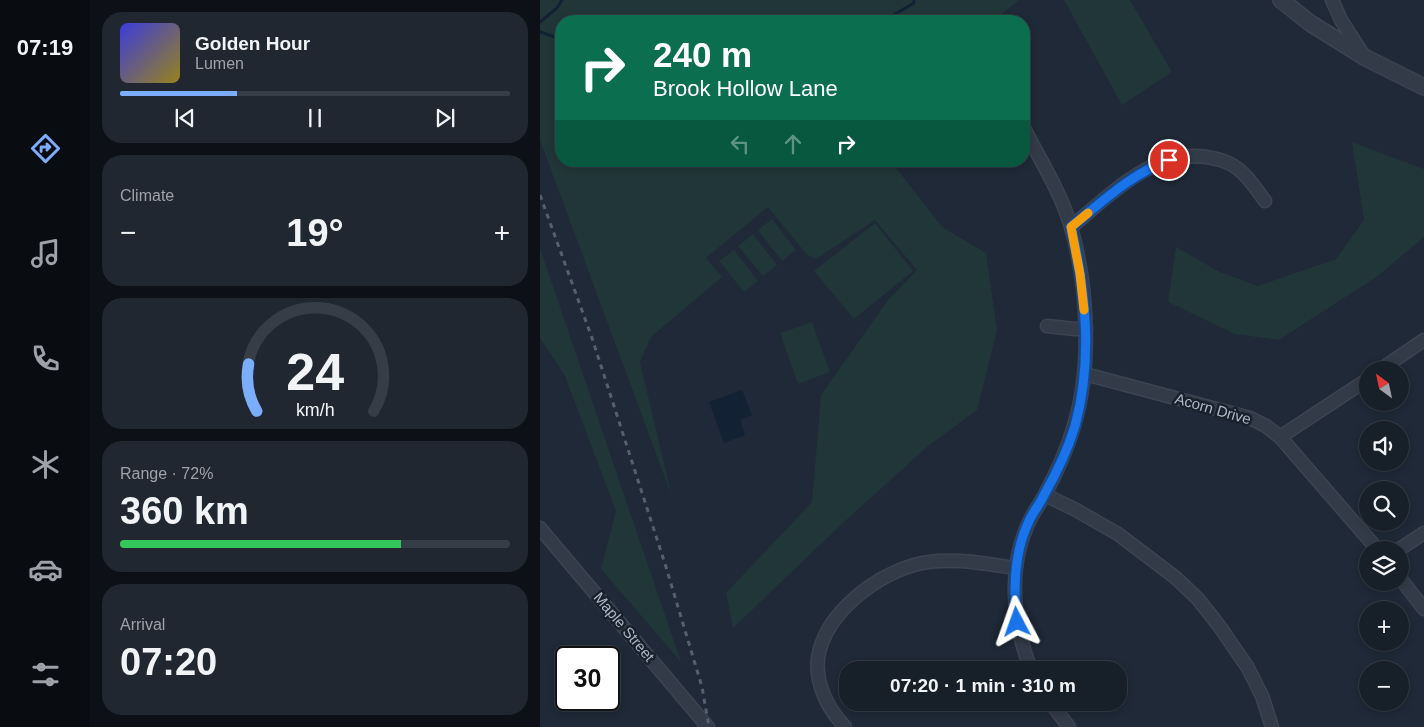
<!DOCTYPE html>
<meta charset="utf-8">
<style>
:root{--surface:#171f29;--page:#202731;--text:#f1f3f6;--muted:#9ea2a8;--line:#363d46;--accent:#7cadfb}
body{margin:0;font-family:Helvetica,sans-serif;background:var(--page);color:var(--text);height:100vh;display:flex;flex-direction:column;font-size:19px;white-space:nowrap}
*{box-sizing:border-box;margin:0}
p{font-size:16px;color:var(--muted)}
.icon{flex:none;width:28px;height:28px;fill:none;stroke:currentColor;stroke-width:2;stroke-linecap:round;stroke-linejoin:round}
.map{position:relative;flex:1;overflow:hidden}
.details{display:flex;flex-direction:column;gap:12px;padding:12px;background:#0d1117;width:450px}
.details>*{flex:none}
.guide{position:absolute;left:15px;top:15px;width:475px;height:152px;border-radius:20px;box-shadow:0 2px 8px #0003,0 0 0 1px var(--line);background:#0b6e4f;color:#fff;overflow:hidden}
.needle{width:32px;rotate:327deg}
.tools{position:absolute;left:819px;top:361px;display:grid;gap:10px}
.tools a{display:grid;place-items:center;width:50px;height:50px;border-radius:50%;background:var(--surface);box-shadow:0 2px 8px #0003,0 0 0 1px var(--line);font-size:25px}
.speed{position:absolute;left:15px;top:646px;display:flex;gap:10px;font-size:25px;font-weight:700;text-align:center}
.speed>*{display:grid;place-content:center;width:65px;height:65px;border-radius:50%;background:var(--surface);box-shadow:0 2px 8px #0003,0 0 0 1px var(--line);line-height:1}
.speed .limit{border:2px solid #111;border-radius:8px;background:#fff;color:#111}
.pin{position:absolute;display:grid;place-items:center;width:42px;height:42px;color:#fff;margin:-21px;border:2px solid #fff;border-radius:50%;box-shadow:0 1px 5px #0007}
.me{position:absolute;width:55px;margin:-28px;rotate:356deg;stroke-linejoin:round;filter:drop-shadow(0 0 4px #0008)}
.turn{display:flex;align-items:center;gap:18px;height:105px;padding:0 15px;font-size:22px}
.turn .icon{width:65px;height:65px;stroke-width:2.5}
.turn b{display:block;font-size:35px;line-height:42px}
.lanes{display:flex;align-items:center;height:48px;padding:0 15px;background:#0003;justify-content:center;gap:25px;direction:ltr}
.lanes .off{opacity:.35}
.big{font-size:38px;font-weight:800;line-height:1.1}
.details .tile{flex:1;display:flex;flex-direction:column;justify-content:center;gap:8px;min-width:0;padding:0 18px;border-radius:20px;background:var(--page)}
.details .dial{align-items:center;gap:0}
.dial svg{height:130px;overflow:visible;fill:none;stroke:var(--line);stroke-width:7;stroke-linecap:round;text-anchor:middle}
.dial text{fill:var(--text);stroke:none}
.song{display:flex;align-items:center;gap:15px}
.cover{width:60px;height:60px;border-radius:8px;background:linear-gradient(135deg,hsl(240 70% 55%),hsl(50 70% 35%))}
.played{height:5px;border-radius:2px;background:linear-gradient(90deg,var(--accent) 30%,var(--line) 30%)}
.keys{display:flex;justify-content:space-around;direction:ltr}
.heat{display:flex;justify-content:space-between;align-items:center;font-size:28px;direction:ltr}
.charge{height:8px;border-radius:4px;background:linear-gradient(90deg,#34c759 72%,var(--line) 0)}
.trip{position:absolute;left:299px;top:661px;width:288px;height:50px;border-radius:20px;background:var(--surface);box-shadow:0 2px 8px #0003,0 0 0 1px var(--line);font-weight:800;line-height:50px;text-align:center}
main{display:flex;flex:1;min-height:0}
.dock{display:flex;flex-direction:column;width:90px;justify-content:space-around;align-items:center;background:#090c10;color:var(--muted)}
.dock .icon{width:35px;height:35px}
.dock .on{color:var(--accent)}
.dock b{font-size:22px;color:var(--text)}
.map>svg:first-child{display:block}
.green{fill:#213638}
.water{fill:#132134}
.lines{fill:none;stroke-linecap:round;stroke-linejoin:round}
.stream{stroke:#132134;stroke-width:3}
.minor-casing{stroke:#3c4451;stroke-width:15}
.tertiary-casing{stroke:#3c4451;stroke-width:18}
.minor{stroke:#333b48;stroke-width:12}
.tertiary{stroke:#333b48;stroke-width:15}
.rail{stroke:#545f6f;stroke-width:3;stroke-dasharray:5 5;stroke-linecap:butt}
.route-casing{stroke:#114b97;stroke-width:12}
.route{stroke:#1a73e8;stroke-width:9}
.slow{stroke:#f59e0b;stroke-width:9}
.labels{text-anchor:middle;stroke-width:5;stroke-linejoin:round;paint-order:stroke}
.street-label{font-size:15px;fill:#adb6c5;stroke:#18212c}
</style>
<main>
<nav class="dock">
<b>07:19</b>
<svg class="icon on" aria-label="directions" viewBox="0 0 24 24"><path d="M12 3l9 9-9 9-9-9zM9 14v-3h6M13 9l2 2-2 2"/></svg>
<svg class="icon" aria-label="music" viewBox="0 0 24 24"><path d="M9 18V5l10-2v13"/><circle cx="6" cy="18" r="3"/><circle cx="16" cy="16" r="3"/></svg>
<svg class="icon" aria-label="phone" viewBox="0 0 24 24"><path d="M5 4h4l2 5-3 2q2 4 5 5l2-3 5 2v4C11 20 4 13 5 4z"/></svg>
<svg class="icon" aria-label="climate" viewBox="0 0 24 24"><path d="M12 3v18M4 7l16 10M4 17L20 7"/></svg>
<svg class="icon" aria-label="car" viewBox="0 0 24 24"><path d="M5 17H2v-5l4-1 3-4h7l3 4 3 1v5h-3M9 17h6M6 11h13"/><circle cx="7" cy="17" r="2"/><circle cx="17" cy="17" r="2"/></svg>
<svg class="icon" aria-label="filters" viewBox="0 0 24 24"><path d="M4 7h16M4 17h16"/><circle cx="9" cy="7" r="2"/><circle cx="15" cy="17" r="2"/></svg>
</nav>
<section class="details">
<div class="tile">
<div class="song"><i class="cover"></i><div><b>Golden Hour</b><p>Lumen</p></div></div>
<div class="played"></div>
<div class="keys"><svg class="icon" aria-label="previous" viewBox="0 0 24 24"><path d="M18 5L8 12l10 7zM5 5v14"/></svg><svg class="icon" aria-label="pause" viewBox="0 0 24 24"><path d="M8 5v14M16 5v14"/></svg><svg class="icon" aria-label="next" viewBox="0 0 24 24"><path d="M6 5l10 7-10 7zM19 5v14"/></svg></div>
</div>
<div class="tile"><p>Climate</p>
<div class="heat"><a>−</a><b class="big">19°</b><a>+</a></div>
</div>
<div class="tile dial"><svg viewBox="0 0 100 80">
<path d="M14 69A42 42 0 1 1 86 69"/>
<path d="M14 69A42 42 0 0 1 9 40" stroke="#7cadfb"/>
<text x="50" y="56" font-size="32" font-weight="700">24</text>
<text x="50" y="72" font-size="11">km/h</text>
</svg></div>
<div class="tile"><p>Range · 72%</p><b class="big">360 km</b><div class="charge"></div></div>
<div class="tile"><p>Arrival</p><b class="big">07:20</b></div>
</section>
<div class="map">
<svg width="884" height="727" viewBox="0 0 884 727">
<rect width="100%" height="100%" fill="#1f2937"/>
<path class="green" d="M 0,0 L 479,0 L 453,21 L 21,21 L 21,161 L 351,161 L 402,227 L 446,253 L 457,330 L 437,410 L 387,447 L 303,523 L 193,628 L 186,593 L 272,502 L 281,395 L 327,330 L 348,300 L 377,270 L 335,220 L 276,259 L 267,255 L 228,207 L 166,258 L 182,277 L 111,337 L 100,362 L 132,497 L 0,140 Z
M 524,0 L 590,0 L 632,72 L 582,105 Z
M 812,142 L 884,169 L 884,237 L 838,276 L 739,340 L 695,334 L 628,302 L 636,247 L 680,272 L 718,286 L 796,259 L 824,220 Z
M 232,219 L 256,250 L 242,261 L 218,230 Z
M 335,223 L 373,271 L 314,319 L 274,271 Z
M 213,234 L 237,265 L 223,276 L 198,246 Z
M 0,248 L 141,662 L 61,569 L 76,511 L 24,374 L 0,338 Z
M 194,250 L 218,281 L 204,292 L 179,261 Z
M 272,322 L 290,372 L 258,384 L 240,333 Z"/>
<path class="water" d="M 202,390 L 212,415 L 200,420 L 205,435 L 184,443 L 169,402 Z"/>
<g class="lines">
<path class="stream" d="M 339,21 L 343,21 L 374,3 L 374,0
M 0,22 L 17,8 L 22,0
M 0,32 L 21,39"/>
<defs>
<path id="minor" d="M 792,0 L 801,20 L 824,56
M 484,128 C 500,160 521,192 531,227 C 548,287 552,366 534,426 C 527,450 516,474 504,496 C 499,505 493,513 489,522 C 467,568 473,624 491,670
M 531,227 C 569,196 613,149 666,157 C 678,159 688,161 698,169 C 709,177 717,190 725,201
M 507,326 L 535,329 L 546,328
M 840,370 L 884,340
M 545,374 L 710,418 L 726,426 L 740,437 L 838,550
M 740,437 L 828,379
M 505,495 L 536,510 L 578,534 L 636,578 L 658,599 L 680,627 L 708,668 L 722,696 L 732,727
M 0,528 L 168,727
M 858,550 L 884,533
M 860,578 L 884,609
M 510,702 L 529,727
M 305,727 C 288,709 275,684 278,658 C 285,612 339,572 382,563 C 414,557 445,564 476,568"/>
<path id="tertiary" d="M 741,0 L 770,23 L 826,58 L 884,87"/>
</defs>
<use href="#minor" class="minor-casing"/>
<use href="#tertiary" class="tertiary-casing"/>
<use href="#minor" class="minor"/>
<use href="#tertiary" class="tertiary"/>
<path class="rail" d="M 0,195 L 52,338 L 126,567 L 162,687 L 169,727"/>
</g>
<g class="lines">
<defs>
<path id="route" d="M 477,622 C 473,588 474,552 489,521 C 493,512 500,504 504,495 C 516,474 528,449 535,426 C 553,360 546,292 531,227 C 562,202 591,174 629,160"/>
</defs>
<use href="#route" class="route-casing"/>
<use href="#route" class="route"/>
<path class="slow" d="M 544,310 L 540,274 L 531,227 L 548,213"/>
</g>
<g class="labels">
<g class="street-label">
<text transform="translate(673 409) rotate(16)" y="5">Acorn Drive</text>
<text transform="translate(84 627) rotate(50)" y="5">Maple Street</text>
</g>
</g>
</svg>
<div class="tools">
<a><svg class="needle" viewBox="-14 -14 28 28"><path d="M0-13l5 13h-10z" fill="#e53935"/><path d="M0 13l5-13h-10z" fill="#9ea2a8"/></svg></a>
<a><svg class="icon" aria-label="sound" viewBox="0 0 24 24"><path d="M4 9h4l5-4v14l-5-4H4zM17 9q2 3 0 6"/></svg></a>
<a><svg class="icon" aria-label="search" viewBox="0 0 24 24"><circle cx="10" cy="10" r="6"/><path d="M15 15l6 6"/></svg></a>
<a><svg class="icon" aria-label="layers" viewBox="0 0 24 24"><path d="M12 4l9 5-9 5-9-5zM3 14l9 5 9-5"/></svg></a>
<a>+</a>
<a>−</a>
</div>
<div class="speed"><div class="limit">30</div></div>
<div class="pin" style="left:629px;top:160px;background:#d93025"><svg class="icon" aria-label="arrive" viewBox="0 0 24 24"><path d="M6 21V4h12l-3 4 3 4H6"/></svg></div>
<svg class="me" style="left:477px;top:622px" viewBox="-20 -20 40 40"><path d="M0-17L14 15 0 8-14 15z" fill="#1a73e8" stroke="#fff" stroke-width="4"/></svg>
<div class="trip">07:20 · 1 min · 310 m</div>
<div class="guide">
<div class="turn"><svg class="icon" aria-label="right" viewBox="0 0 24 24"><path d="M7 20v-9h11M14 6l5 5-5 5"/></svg><div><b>240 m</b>Brook Hollow Lane</div></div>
<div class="lanes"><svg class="icon off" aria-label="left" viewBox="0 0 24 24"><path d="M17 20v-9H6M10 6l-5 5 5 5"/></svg><svg class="icon off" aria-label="ahead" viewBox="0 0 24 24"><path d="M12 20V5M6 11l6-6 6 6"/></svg><svg class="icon" aria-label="right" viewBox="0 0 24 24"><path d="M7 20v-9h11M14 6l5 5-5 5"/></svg></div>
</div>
</div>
</main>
